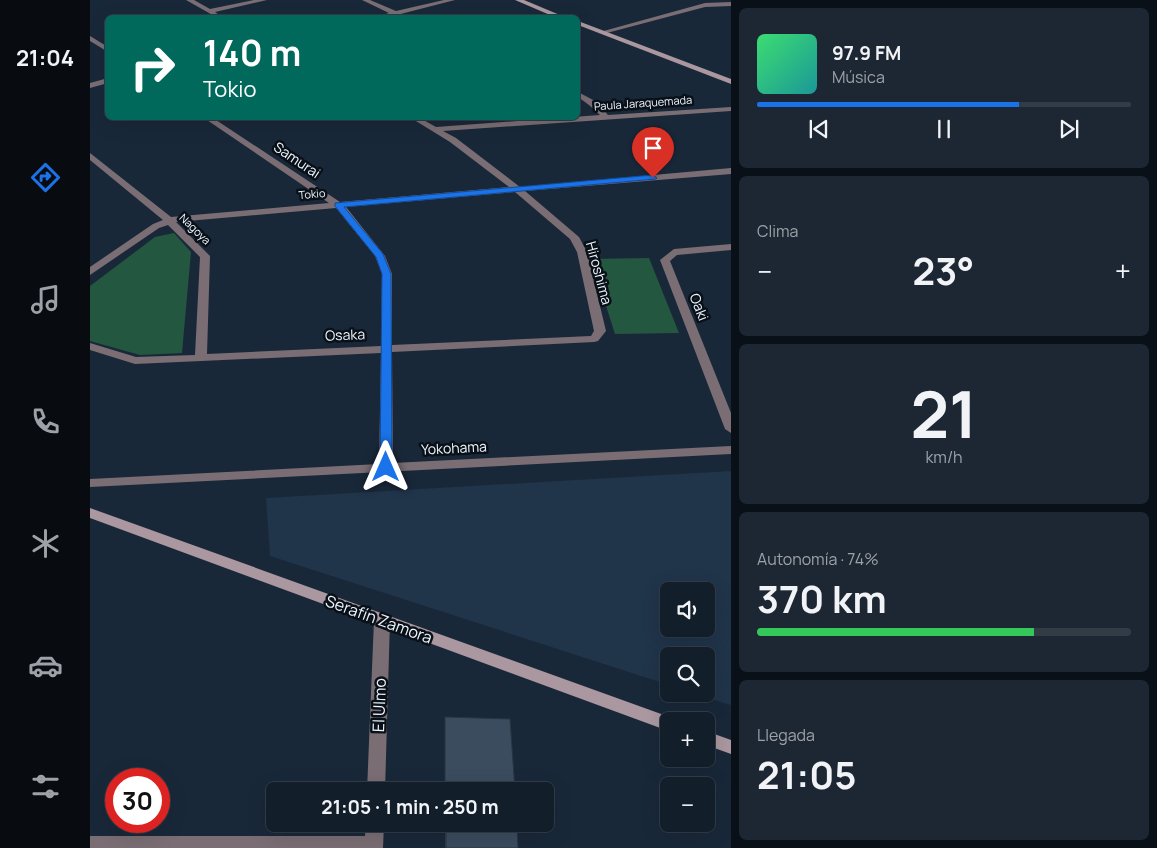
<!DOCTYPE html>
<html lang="es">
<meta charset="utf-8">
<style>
:root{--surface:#131e2b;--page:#1c2733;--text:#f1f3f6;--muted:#9da2a9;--line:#323c47;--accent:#1a73e8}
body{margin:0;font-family:Manrope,sans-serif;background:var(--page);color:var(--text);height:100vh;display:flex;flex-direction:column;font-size:19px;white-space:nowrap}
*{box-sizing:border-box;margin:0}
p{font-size:16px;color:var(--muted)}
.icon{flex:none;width:28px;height:28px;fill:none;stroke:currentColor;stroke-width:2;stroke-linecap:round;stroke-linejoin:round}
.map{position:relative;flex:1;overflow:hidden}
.side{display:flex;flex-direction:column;gap:8px;padding:8px;background:#0a1018;width:426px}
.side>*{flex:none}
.banner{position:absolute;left:15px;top:15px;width:475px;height:105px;border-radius:8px;box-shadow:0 5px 20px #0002,0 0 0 1px var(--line);background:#00695c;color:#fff;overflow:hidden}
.controls{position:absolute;left:570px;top:582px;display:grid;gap:10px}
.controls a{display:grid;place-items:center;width:55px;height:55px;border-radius:8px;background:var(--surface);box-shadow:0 5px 20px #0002,0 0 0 1px var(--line);font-size:25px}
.speed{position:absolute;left:15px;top:768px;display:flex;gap:10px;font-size:25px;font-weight:700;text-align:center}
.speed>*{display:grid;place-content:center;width:65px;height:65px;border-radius:50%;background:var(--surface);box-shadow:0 5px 20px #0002,0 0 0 1px var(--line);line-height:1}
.speed .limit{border:8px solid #d22;background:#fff;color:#111}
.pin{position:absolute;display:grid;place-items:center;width:42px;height:42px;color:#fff;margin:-51px -21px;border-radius:50% 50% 50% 0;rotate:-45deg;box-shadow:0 0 5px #0007}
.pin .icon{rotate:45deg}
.me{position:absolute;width:55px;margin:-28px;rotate:0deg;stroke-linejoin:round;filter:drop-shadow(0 0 4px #0008)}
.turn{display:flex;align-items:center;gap:18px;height:105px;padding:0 15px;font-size:22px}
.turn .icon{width:65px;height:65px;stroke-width:2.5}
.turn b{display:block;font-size:35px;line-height:42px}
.big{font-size:38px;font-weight:700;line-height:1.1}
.side .card{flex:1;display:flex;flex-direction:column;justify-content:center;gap:8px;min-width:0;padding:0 18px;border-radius:8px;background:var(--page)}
.side .dial{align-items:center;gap:0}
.dial b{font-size:65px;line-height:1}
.song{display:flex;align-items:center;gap:15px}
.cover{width:60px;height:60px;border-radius:8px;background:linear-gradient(135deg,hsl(140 70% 55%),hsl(180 70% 35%))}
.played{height:5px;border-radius:2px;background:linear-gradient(90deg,var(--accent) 70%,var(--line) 70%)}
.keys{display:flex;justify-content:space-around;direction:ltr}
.heat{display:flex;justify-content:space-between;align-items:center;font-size:28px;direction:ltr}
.charge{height:8px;border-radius:4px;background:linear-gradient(90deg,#34c759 74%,var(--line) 0)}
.trip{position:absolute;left:176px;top:782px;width:288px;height:50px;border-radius:8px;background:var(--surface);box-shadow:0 5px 20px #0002,0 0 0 1px var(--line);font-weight:700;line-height:50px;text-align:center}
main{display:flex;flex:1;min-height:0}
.menu{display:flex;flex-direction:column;width:90px;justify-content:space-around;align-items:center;background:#080c11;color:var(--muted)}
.menu .icon{width:35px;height:35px}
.menu .on{color:var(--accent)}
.menu b{font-size:22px;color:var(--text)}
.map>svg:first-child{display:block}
.built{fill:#20344a;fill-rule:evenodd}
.green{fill:#24573f}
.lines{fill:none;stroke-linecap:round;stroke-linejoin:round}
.street{fill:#7a6e74;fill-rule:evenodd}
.secondary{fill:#aa979f;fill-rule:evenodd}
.wall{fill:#334152}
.building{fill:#3b4c5f;stroke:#293542}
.route{fill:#1a73e8;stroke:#114b97}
.labels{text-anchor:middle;stroke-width:5;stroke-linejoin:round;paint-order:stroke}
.far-street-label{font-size:11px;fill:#eef6ff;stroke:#091018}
.street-label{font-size:14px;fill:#eef6ff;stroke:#091018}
.near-street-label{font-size:16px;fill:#eef6ff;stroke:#091018}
</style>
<main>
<nav class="menu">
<b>21:04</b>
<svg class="icon on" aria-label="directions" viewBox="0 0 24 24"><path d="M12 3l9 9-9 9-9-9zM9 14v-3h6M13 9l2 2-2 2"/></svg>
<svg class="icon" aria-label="music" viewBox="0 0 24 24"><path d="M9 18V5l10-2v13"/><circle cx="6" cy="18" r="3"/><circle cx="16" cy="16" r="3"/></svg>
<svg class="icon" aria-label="phone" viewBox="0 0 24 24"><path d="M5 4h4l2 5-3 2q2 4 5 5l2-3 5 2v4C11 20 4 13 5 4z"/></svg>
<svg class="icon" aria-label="climate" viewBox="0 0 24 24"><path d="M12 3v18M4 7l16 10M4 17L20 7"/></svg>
<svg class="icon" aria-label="car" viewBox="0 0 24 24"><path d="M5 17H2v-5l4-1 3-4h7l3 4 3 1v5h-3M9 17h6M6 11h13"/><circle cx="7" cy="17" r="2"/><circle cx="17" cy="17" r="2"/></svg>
<svg class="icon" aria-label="filters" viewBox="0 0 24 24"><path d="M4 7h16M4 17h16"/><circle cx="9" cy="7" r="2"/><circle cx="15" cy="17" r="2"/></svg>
</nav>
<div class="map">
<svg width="641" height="848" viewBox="0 0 641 848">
<rect width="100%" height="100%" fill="#192839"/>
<path class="built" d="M 641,471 L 641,705 L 605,694 L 616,694 L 616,656 L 579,656 L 579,685 L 180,556 L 176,498 ZM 579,591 L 616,591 L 616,629 L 579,629 Z"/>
<path class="green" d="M 84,233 L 101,252 L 92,353 L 50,355 L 0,341 L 0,286 L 65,237 Z
M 559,258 L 589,333 L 525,334 L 501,259 Z"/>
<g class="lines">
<path class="street" d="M 96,0 L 104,0 L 120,9 L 164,0 L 177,0 L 125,12 L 129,15 L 126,17 Z
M 272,0 L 280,0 L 306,11 L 354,0 L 365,0 L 295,18 L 281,18 L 299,13 Z
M 641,2 L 641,6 L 615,7 L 513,34 L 510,32 L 615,3 Z
M 0,36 L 18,47 L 18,52 L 0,41 Z
M 18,78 L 18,83 L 0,88 L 0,83 Z
M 488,92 L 505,101 L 518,115 L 641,107 L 641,111 L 353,131 L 366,138 L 430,187 L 641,168 L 641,174 L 435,191 L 489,237 L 497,252 L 516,331 L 508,341 L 504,342 L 302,352 L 303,463 L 641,446 L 641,454 L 0,487 L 0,479 L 289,464 L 291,353 L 45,364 L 0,350 L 0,343 L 46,357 L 105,355 L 110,257 L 78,225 L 69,228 L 0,275 L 0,267 L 63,224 L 73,220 L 0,160 L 0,153 L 81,217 L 239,203 L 114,118 L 123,118 L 250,202 L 419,187 L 360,142 L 321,118 L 330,118 L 346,127 L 510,115 L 499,105 L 488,97 ZM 425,192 L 480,239 L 487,252 L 504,331 L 501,336 L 302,345 L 302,274 L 295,256 L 256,207 ZM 246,208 L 285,256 L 292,274 L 291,346 L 117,354 L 120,256 L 86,222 Z
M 641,244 L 641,250 L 587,255 L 580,261 L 641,413 L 641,433 L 635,429 L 570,260 L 584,249 Z
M 292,614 L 297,616 L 300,620 L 295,791 L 277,791 L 284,620 L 287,616 Z
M 276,824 L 294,824 L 293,848 L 0,848 L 0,836 L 275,836 Z"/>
<path class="secondary" d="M 425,0 L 434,0 L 477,18 L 467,18 Z
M 488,21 L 641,79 L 641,84 L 488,25 Z
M 0,508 L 585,719 L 586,721 L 579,721 L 579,731 L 573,729 L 0,518 Z
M 616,731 L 641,740 L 641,754 L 616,745 Z"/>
</g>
<path class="wall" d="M 355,717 L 425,791 L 355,791 Z
M 355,824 L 427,824 L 428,848 L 355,848 Z"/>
<path class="building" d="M 355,717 L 420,719 L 425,791 L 355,791 Z
M 356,824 L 427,824 L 428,848 L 356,848 Z"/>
<path class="route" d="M 563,175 L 567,178 L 566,179 L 254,207 L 293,254 L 301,274 L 302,467 L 296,471 L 292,470 L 290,467 L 292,274 L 286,257 L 245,206 L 245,203 Z"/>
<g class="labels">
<g class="far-street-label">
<text transform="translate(553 103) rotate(-4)" y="4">Paula Jaraquemada</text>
<text transform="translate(222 194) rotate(-5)" y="4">Tokio</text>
<text transform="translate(105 229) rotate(44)" y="4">Nagoya</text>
</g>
<g class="street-label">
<text transform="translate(207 160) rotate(34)" y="5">Samurai</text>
<text transform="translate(509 273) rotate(75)" y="5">Hiroshima</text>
<text transform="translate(609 307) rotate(69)" y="5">Oaki</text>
<text transform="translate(255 335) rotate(-2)" y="5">Osaka</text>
<text transform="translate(364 448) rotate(-3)" y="5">Yokohama</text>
</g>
<g class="near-street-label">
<text transform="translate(289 619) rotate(20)" y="6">Serafín Zamora</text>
<text transform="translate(289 705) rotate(-88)" y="6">El Ulmo</text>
</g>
</g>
</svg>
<div class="controls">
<a><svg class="icon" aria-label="sound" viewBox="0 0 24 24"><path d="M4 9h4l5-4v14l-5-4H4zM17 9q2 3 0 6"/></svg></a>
<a><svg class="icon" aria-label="search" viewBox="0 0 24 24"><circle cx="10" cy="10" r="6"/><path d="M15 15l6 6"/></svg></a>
<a>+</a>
<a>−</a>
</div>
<div class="speed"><div class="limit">30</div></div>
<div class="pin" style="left:563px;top:178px;background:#d93025"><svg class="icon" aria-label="arrive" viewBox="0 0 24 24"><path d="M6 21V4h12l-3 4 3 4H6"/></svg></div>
<svg class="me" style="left:296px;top:467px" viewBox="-20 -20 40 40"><path d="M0-17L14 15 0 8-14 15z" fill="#1a73e8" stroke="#fff" stroke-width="4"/></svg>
<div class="trip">21:05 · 1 min · 250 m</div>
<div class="banner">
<div class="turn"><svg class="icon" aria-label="right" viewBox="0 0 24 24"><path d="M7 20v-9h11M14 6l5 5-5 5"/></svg><div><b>140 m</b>Tokio</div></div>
</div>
</div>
<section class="side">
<div class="card">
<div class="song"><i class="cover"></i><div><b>97.9 FM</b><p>Música</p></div></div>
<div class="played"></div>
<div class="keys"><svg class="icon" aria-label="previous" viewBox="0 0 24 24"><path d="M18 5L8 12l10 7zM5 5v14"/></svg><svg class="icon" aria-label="pause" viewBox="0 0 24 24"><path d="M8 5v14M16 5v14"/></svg><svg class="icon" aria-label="next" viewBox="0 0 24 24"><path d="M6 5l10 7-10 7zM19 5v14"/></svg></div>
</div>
<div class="card"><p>Clima</p>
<div class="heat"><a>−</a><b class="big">23°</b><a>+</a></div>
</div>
<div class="card dial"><b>21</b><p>km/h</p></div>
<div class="card"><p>Autonomía · 74%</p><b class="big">370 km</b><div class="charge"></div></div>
<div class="card"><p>Llegada</p><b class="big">21:05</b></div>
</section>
</main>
